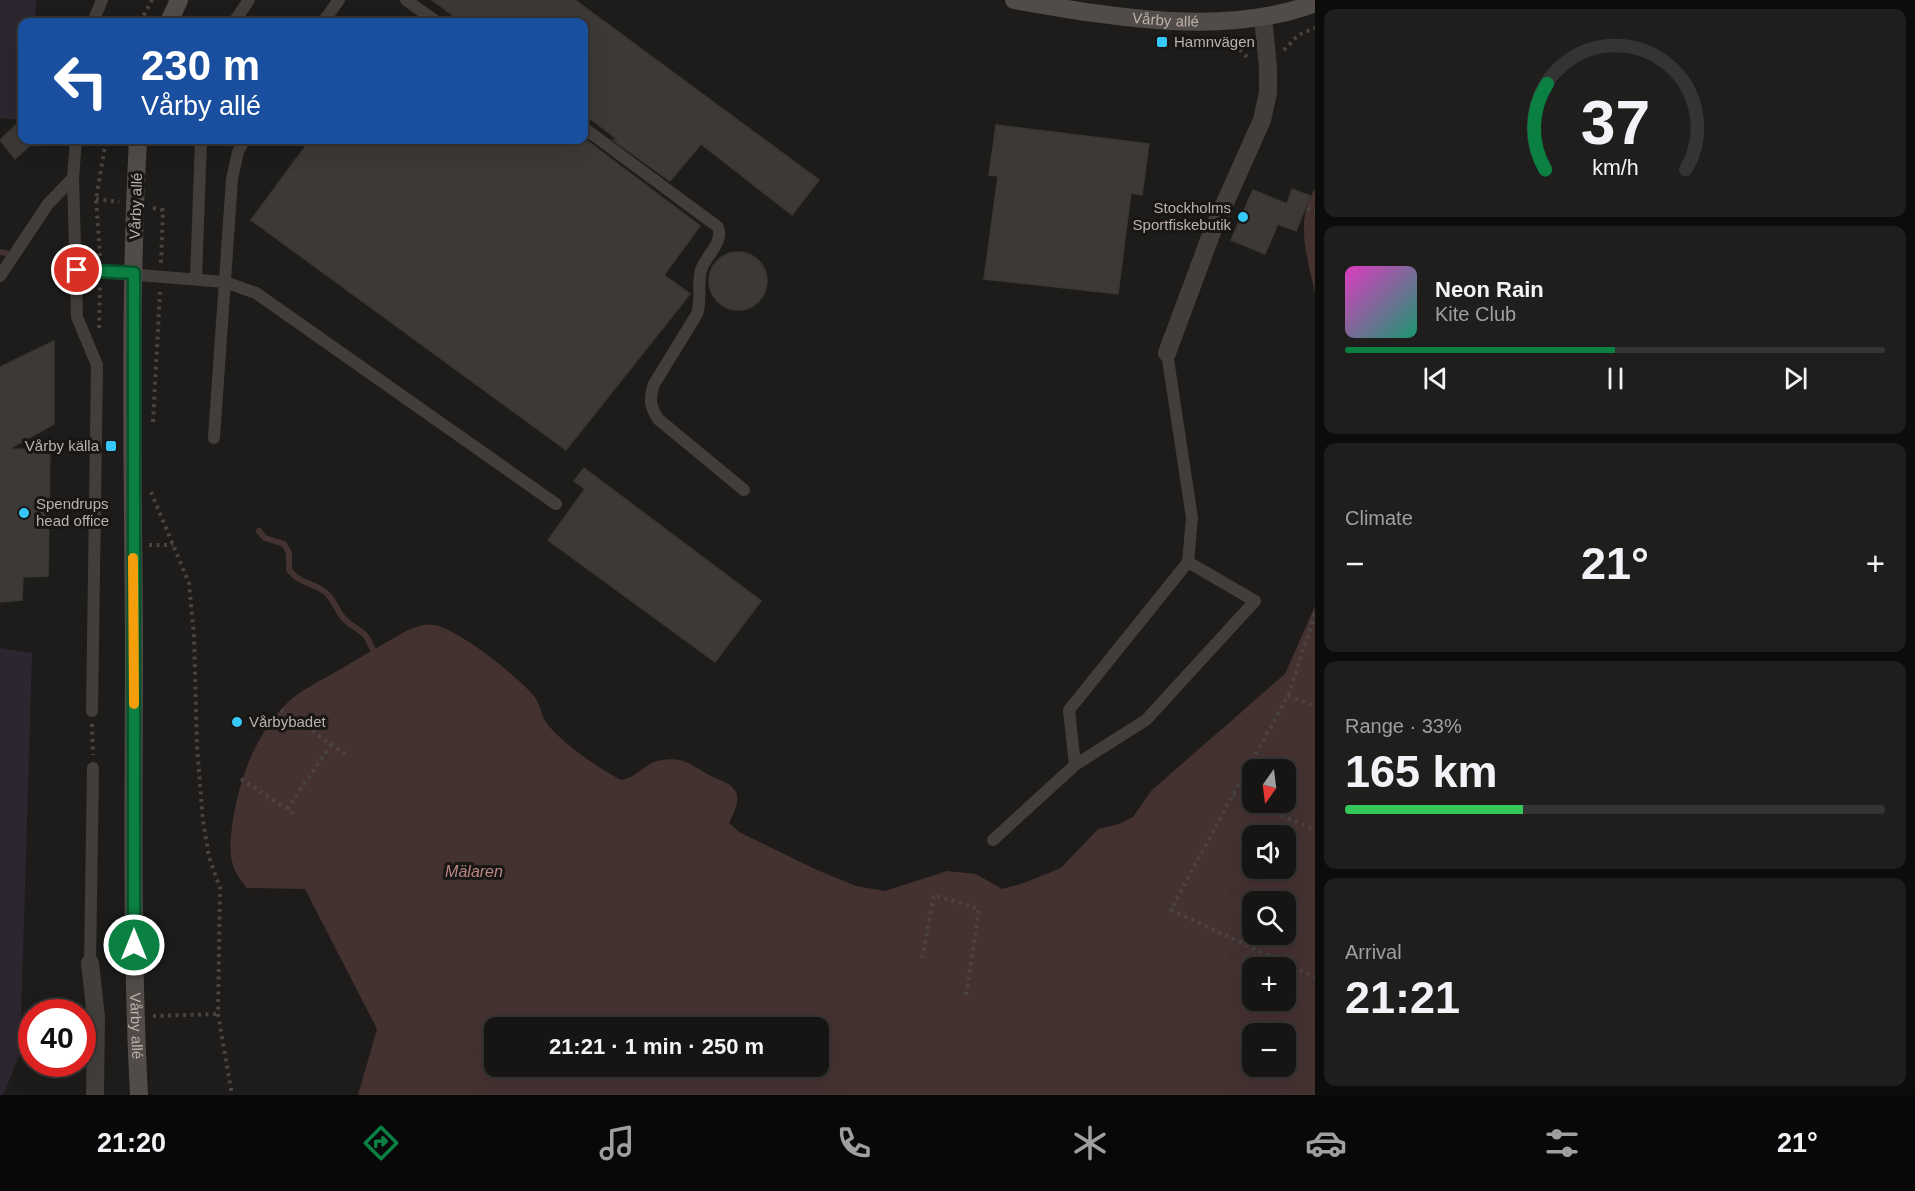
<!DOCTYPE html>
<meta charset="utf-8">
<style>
:root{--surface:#161514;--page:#1f1e1d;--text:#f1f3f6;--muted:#9e9fa0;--line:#353434;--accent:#0b8043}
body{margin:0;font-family:Helvetica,sans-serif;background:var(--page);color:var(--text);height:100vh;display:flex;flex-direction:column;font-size:22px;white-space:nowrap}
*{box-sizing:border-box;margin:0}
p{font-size:20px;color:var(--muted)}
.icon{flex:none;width:33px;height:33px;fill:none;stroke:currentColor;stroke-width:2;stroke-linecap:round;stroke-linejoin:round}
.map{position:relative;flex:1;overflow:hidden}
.side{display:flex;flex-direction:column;gap:9px;padding:9px;background:#0c0c0b;width:600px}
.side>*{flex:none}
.guide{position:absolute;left:18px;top:18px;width:570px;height:126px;border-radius:12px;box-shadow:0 6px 24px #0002,0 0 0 2px var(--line);background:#1a4fa0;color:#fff;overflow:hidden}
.needle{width:39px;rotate:194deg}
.buttons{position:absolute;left:1242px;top:759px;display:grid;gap:12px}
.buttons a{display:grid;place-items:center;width:54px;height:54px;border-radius:12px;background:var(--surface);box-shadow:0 6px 24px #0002,0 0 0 2px var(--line);font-size:30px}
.speed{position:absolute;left:18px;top:999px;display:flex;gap:12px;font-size:30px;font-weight:700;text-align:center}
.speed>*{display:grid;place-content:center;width:78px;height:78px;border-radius:50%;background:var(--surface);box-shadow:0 6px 24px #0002,0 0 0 2px var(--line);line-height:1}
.speed .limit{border:9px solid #d22;background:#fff;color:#111}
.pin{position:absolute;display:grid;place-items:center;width:51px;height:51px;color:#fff;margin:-26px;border:3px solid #fff;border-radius:50%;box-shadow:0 2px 6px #0007}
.me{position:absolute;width:66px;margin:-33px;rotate:0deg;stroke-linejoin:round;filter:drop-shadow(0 0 4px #0008)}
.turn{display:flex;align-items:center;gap:21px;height:126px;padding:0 24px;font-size:27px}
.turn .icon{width:78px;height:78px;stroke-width:2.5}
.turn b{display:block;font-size:42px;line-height:51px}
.big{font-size:45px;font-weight:800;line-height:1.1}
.side .card{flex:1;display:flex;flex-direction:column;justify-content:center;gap:9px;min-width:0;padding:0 21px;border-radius:12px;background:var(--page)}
.side .dial{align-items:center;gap:0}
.dial svg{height:156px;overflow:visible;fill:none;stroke:var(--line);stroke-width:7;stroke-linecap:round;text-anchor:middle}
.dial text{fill:var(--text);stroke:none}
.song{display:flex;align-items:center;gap:18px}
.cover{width:72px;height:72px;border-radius:9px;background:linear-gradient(135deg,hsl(310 70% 55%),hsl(160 70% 35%))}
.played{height:6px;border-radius:3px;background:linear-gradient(90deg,var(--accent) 50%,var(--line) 50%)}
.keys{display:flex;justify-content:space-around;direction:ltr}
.heat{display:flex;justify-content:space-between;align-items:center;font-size:33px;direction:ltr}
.charge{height:9px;border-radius:4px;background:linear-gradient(90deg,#34c759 33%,var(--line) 0)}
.trip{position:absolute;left:484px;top:1017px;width:345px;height:60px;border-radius:12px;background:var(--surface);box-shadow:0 6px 24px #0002,0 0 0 2px var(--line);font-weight:800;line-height:60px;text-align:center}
.menu{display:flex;height:96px;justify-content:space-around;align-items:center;background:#090808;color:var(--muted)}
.menu .icon{width:42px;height:42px}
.menu .selected{color:var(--accent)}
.menu b{font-size:27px;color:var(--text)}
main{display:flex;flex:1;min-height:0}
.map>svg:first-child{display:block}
.green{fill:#2d2630}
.water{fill:#443231;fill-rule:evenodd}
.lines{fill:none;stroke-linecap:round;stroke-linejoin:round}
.stream{stroke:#443231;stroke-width:6}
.building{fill:#3c3937;stroke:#393734;stroke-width:1.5}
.path{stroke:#494441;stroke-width:4;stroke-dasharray:3 4.5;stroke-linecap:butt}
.lane{stroke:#423e3b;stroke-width:12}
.street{stroke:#423e3b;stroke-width:18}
.secondary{stroke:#524c49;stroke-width:18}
.route-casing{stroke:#07532c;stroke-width:15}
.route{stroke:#0b8043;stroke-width:10}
.slow{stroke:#f59e0b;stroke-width:10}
.poi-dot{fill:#36c8f9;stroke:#181715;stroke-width:2}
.labels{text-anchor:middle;stroke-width:6;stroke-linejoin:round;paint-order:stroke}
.street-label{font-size:15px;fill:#bdb1ad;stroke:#181715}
.poi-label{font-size:15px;fill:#bdb1ad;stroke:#181715;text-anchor:start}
.water-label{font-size:16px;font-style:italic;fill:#b88683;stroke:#181715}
</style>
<main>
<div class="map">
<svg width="1315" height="1095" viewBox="0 0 1315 1095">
<rect width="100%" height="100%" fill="#1d1c1a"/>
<path class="green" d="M 0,0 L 36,0 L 35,22 L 22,22 L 22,120 L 0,118 Z
M 0,648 L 32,653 L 20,1054 L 3,1095 L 0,1095 Z"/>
<path class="water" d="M 1315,189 L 1315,293 C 1308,260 1294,220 1315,189 Z
M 1315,606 L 1315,1095 L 358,1095 L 377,1029 L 305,889 L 247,888 C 227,866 229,847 233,820 C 240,777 255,736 286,704 C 298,692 316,683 332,674 C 357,659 382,645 408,630 C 417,627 424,623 434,625 C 459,629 518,677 534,696 C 541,705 541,717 548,725 C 565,745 598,768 621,780 C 638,777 645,764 657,761 C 685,755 691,766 713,777 C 722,781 731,783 736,792 C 740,802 733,814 729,823 L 739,832 L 817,870 L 856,886 L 885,891 L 947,871 L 976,874 L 1002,889 L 1021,884 L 1061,868 L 1098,829 L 1119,824 L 1133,817 L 1151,791 L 1285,674 ZM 1252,770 L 1286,770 L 1286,802 L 1252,802 ZM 1252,836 L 1286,836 L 1286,868 L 1252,868 ZM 1252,902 L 1286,902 L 1286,934 L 1252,934 ZM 1252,968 L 1286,968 L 1286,1000 L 1252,1000 ZM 495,1028 L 819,1028 L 819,1066 L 495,1066 ZM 1252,1034 L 1286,1034 L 1286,1066 L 1252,1066 Z"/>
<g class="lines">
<path class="stream" d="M 0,252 L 9,254
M 259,531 L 265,538 L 284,544 L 289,553 L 289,570 C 303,586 311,581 325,592 C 334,599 335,607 341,615 C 347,624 356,627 363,633 C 368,637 370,644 373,650"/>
</g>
<path class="building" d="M 432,0 L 575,0 L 819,180 L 792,215 L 701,144 L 670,181 L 613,140 L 618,140 L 584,114 L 584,22 L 462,22 Z
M 22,119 L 22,140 L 36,140 L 15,159 L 0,140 Z
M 996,125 L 1149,144 L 1142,195 L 1131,193 L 1118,294 L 984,279 L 998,176 L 989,175 Z
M 310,140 L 586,140 L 700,226 L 664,275 L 690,294 L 566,450 L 251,220 Z
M 1292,189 L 1310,196 L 1296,231 L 1278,224 L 1265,254 L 1231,240 L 1253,190 L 1287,204 Z
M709 281a29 29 0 1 1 58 0a29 29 0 1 1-58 0Z
M 54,341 L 54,424 L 9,449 L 50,450 L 48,576 L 23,577 L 22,600 L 0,602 L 0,367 Z
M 584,468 L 761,601 L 715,662 L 548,540 L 585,489 L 574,481 Z"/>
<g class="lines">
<path class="path" d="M 140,22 L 152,0
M 1220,37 L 1219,46 L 1239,49 L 1249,59
M 1284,50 L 1298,35 L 1315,28
M 96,199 L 119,202
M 153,208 L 163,210 L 161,264
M 1307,209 L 1315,211
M 100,256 L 96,199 L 106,140
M 99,328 L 100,285
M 153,422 L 160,292
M 151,492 L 189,583 L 194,636 L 197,747 L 203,821 L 209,857 L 220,888 L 218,1014 L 232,1095
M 149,545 L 173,545
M 1315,614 L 1288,696 L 1233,794 L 1171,910 L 1315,977
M 1288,696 L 1315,706
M 281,710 L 347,755
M 92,724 L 93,755
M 241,779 L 293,813
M 1233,794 L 1315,830
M 287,809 L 331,745
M 922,958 L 934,895 L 979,909 L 966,995
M 153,1016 L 218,1014"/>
<path class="lane" d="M 406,0 L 437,22
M 93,22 L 102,0
M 234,22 L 249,0
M 323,22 L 339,0
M 584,128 L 718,227 C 724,243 706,255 701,270 C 697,284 702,299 697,314 L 654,384 C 649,398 650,407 658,419 L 744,490
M 76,140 L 73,178 L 77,317 L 97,365 L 92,711
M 77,270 L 225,282 L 256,293 L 556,504
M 0,276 L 48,204 L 73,178
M 196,279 L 201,140
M 214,438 L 232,179 L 238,152 L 244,140
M 1075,765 L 1069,710 L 1188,562 L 1192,518 L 1167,353
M 993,840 L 1075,765 L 1146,720 L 1255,601 L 1188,562
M 90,963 L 93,768"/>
<path class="street" d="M 1167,353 L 1212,232 L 1262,120 L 1268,93 L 1268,67 L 1263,18
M 90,963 L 96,1017 L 95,1095"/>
<g class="secondary">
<path id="s1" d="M 1014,0 C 1107,16 1225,38 1315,3"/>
<path d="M 169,22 L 179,0"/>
<path id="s2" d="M 138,140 C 129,306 133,473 134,639 C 134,791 131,943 139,1095"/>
</g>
</g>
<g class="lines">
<defs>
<path id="route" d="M 77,270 L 134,273 L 134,945"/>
</defs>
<use href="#route" class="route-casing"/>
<use href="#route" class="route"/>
<path class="slow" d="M 133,558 L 134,704"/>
</g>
<g class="poi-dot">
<rect x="1156" y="36" width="12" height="12" rx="3"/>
<circle cx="1243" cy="217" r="6"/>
<rect x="105" y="440" width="12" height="12" rx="3"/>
<circle cx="24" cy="513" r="6"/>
<circle cx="237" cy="722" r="6"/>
</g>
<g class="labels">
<g class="street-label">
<text dy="5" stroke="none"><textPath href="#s1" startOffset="153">Vårby allé</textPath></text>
<text transform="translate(136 206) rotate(-88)" y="5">Vårby allé</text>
<text dy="5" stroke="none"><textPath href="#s2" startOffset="886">Vårby allé</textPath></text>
</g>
<g class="poi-label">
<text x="1174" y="47">Hamnvägen</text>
<text x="1231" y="213" text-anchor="end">Stockholms<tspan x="1231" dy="17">Sportfiskebutik</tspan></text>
<text x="99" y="451" text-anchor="end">Vårby källa</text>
<text x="36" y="509">Spendrups<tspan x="36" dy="17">head office</tspan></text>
<text x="249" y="727">Vårbybadet</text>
</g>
<g class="water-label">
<text x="474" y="877">Mälaren</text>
</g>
</g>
</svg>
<div class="buttons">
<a><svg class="needle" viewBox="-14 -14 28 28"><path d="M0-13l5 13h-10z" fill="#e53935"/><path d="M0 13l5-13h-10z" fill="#9e9fa0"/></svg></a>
<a><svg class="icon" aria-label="sound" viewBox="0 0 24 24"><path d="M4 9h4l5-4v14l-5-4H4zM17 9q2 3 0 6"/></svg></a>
<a><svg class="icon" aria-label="search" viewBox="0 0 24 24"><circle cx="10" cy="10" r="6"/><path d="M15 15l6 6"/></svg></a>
<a>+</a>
<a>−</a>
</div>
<div class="speed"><div class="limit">40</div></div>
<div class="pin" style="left:77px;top:270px;background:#d93025"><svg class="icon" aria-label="arrive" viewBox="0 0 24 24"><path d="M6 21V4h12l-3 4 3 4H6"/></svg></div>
<svg class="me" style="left:134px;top:945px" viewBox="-20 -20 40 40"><circle r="17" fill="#0b8043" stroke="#fff" stroke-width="3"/><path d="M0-11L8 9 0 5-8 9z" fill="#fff"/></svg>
<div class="trip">21:21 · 1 min · 250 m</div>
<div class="guide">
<div class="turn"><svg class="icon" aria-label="left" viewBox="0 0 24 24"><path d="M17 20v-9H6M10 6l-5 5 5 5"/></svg><div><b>230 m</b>Vårby allé</div></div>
</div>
</div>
<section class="side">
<div class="card dial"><svg viewBox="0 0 100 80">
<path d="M14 69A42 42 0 1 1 86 69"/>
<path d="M14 69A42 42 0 0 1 15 25" stroke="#0b8043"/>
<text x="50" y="56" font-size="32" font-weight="700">37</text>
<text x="50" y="72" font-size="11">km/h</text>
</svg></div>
<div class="card">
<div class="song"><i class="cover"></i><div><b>Neon Rain</b><p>Kite Club</p></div></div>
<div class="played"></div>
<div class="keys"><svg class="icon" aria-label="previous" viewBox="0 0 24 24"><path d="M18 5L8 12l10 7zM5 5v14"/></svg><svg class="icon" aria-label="pause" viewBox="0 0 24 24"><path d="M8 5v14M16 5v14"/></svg><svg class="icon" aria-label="next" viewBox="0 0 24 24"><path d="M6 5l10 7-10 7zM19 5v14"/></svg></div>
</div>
<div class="card"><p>Climate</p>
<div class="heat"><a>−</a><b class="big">21°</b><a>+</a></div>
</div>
<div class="card"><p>Range · 33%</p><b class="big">165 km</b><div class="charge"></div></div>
<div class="card"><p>Arrival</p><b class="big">21:21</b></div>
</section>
</main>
<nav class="menu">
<b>21:20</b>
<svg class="icon selected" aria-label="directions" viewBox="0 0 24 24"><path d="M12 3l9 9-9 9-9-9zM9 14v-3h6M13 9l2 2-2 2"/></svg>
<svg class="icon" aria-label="music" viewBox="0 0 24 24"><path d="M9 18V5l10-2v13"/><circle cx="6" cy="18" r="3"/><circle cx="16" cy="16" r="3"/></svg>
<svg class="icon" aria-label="phone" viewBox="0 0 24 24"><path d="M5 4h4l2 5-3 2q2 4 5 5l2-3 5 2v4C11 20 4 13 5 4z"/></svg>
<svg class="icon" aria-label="climate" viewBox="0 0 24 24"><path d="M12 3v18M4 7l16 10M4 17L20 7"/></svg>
<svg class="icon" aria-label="car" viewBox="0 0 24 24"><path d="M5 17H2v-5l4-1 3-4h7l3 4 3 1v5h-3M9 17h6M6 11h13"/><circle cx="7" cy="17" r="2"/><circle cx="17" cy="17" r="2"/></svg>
<svg class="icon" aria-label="filters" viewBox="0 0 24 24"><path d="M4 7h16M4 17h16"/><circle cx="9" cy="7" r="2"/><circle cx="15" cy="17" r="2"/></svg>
<b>21°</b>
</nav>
